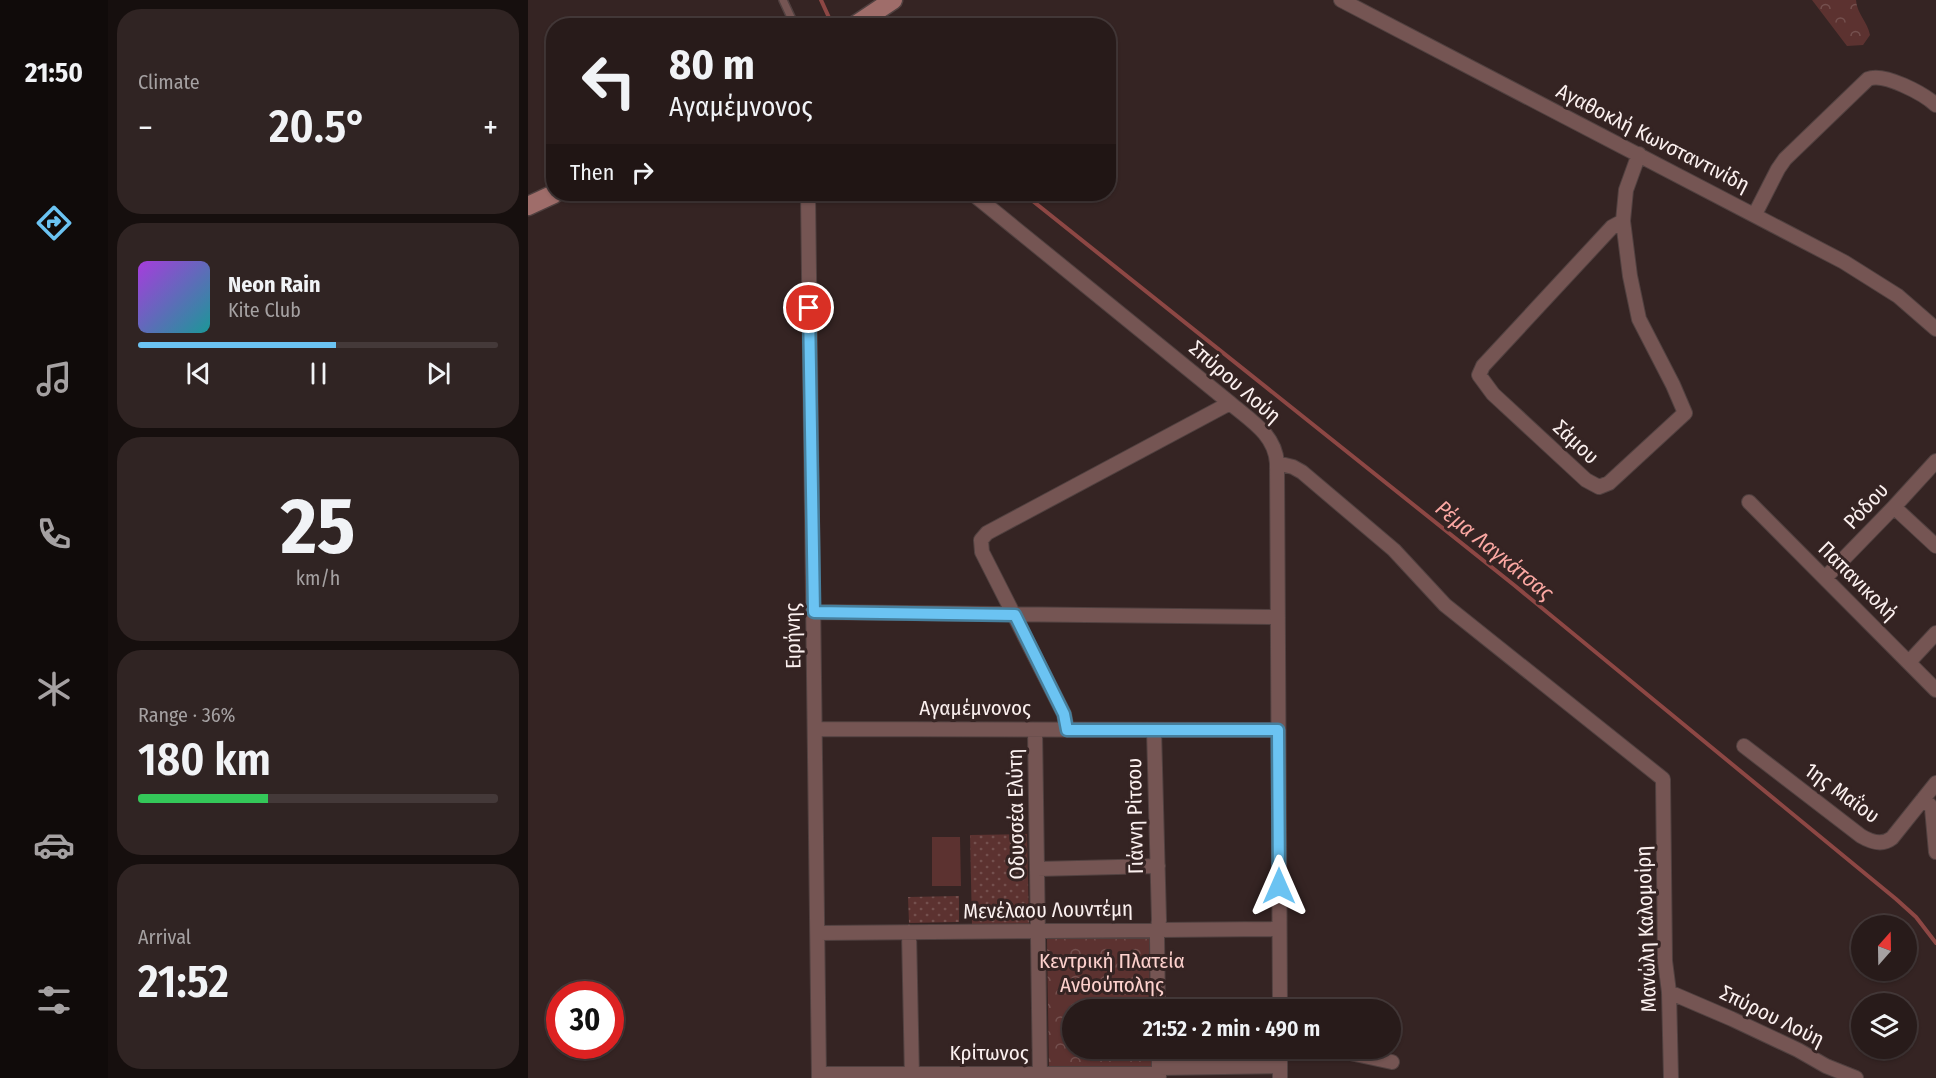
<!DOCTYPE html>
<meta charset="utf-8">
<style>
:root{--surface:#281b1a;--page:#302423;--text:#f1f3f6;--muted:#a5a1a2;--line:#443939;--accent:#6bc3f2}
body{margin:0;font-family:"Fira Sans Condensed",sans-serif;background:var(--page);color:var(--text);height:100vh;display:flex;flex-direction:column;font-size:22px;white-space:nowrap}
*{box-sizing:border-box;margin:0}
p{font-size:20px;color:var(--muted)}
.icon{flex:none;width:33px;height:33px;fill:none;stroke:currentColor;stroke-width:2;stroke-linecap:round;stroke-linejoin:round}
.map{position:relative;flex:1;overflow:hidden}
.panel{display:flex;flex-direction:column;gap:9px;padding:9px;background:#160f0e;width:420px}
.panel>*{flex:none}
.hud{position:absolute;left:18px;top:18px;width:570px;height:183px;border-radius:24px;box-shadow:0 2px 4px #0004,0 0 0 2px var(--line);background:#281b1a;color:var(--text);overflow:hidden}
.needle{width:39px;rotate:20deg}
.tools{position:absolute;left:1323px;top:915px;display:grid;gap:12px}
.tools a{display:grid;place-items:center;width:66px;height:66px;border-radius:50%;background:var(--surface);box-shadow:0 2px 4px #0004,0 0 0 2px var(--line);font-size:30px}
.speed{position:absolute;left:18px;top:981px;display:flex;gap:12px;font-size:30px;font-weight:700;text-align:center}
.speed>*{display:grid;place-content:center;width:78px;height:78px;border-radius:50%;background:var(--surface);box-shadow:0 2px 4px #0004,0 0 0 2px var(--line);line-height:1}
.speed .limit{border:9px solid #d22;background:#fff;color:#111}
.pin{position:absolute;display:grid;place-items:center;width:51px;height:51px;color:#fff;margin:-26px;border:3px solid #fff;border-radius:50%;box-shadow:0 2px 6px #0007}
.me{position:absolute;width:66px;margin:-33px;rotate:0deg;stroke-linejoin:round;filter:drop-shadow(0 0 4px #0008)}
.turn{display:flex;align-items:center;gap:21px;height:126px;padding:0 24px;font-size:27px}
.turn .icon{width:78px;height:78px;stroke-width:2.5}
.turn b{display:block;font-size:42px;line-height:51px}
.then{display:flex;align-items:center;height:57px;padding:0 24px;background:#0003;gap:12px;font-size:22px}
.big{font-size:45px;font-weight:600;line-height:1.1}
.panel .widget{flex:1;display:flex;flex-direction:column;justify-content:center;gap:9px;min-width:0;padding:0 21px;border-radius:24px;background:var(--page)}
.panel .dial{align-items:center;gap:0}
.dial b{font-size:78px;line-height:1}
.song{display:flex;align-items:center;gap:18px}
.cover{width:72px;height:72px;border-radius:9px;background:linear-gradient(135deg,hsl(280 70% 55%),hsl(180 70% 35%))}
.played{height:6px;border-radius:3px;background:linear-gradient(90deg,var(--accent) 55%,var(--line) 55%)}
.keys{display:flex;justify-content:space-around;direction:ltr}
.heat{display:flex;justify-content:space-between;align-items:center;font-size:33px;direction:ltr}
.charge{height:9px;border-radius:4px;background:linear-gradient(90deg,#34c759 36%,var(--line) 0)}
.trip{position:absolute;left:534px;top:999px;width:339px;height:60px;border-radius:30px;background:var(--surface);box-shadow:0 2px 4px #0004,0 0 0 2px var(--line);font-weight:600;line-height:60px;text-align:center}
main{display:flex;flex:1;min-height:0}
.tabs{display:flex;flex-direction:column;width:108px;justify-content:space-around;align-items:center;background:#100b0a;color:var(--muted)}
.tabs .icon{width:42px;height:42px}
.tabs .selected{color:var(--accent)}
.tabs b{font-size:27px;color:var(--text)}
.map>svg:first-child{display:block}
.grass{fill:url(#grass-dots)}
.forest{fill:url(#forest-crowns)}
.pitch{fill:#5c3230}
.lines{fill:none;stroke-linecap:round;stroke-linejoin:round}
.stream{stroke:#8d4744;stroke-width:4}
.lane-casing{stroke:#514140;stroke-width:10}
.street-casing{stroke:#514140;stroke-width:16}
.secondary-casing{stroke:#514140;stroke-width:21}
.lane{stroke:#755553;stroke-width:7}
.street{stroke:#755553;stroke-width:14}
.secondary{stroke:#9f6d6a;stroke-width:18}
.route-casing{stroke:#467f9d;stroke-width:15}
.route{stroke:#6bc3f2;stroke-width:10}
.labels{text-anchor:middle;stroke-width:6;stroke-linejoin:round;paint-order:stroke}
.street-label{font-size:21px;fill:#fbf0ef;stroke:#352423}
.park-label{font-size:21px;fill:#fdd1cd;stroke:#352423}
.water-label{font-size:22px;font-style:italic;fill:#fca8a3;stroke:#352423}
</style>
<main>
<nav class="tabs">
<b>21:50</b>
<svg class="icon selected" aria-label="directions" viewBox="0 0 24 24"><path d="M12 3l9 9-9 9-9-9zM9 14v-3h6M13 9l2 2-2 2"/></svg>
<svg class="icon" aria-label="music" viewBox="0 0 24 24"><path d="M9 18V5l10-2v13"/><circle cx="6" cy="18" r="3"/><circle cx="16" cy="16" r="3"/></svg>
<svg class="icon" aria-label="phone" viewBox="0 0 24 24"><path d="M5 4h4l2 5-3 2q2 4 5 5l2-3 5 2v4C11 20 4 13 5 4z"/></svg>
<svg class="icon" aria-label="climate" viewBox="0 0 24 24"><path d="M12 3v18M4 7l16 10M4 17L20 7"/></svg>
<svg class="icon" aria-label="car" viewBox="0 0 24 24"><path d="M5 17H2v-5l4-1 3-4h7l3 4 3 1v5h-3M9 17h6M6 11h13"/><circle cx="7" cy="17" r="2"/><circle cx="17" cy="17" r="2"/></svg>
<svg class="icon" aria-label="filters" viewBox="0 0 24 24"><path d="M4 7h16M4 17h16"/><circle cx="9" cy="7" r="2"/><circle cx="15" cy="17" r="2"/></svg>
</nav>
<section class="panel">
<div class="widget"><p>Climate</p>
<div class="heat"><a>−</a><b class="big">20.5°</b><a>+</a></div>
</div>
<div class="widget">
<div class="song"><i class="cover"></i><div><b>Neon Rain</b><p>Kite Club</p></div></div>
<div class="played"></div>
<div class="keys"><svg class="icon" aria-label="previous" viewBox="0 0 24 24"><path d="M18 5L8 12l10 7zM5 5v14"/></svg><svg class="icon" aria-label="pause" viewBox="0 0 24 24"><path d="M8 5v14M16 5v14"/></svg><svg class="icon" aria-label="next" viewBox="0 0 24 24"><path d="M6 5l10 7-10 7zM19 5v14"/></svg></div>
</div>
<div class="widget dial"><b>25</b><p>km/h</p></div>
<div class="widget"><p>Range · 36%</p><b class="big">180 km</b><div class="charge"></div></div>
<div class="widget"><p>Arrival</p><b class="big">21:52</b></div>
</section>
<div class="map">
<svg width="1408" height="1078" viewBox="0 0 1408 1078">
<defs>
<pattern id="grass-dots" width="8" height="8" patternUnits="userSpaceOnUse" patternTransform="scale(1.5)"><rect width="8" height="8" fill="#5c3230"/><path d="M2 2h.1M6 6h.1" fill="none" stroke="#74504e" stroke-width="1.8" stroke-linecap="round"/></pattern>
<pattern id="forest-crowns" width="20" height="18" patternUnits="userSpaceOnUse" patternTransform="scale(1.5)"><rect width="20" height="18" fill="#5c3230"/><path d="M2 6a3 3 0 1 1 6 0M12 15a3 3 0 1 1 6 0" fill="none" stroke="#74504e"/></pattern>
</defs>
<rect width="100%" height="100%" fill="#352423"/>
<path class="grass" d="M 499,834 L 501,925 L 444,925 L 442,835 Z
M 431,896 L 431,922 L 381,923 L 380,897 Z"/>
<path class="forest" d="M 1284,0 L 1328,0 C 1329,14 1339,21 1342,35 L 1335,45 L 1319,46 Z
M 621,937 L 622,1009 L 544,1010 L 544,1048 L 623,1049 L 623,1069 L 521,1070 L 519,939 Z"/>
<path class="pitch" d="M 404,837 L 432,837 L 433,886 L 404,886 Z"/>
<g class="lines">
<path class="stream" d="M 293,0 L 303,22
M 496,194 L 986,585 L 1368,899 L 1388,917 L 1408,943"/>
<defs>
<path id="lane" d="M 255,0 L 267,26"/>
<path id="street" d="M 813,0 L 1316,262 L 1370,296 L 1408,329
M 280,194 L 291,1078
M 445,194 L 702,403 C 722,420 747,434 749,463 L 752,1010
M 1227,214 L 1250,169 L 1257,159 L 1340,79 C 1356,72 1396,94 1408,105
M 1095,221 L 1102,276 L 1111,319 L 1145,385 L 1157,413 L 1081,483 L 1071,487 L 1058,480 L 965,394 L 951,375 L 955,366 L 1084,227 L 1095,221 L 1098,190 L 1111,154
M 749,463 L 765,467 L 774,472 L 866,550 L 917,605 L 1135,779 L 1137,961 L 1141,992 L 1143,1078
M 1221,502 L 1408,690
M 1366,507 L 1408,546
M 1297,578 L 1366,507 L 1408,461
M 286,612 L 750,617
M 1381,662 L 1408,633
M 287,729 L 750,730
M 507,730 L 512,1078
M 539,730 L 536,714 L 454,552 L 453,540 L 459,533 L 702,403
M 626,730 L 631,920 L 629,937 L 630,1010
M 1216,746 L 1333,836 C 1343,842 1354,846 1364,838 L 1408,783
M 1396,798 L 1404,808 L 1408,852
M 509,869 L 630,866
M 381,932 L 384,1078
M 290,933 L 751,929
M 1141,992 L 1204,1019 L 1270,1050 L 1298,1066 L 1328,1078
M 631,1048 L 631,1076
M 752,1048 L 752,1078
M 799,1048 L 864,1062
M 631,1068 L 752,1066
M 291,1074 L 631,1074"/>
<path id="secondary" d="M 326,26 L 365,0
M 0,206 L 26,194"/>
</defs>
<use href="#lane" class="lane-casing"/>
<use href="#street" class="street-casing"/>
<use href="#secondary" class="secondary-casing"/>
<use href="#lane" class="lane"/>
<use href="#street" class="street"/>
<use href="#secondary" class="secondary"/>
</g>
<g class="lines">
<defs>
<path id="route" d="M 281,308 L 286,612 L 487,615 L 536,714 L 539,730 L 750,730 L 751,886"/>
</defs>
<use href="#route" class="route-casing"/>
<use href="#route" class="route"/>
</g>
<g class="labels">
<g class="street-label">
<text transform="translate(1125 138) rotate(27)" y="7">Αγαθοκλή Κωνσταντινίδη</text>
<text transform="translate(707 382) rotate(41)" y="7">Σπύρου Λούη</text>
<text transform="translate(1048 442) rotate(43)" y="7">Σάμου</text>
<text transform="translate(1338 506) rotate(-47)" y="7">Ρόδου</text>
<text transform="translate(1330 581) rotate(45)" y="7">Παπανικολή</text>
<text transform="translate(265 636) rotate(-91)" y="7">Ειρήνης</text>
<text x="447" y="715">Αγαμέμνονoς</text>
<text transform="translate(1314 793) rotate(36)" y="7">1ης Μαΐου</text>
<text transform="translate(488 814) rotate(-91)" y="7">Οδυσσέα Ελύτη</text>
<text transform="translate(607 816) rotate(-91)" y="7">Γιάννη Ρίτσου</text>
<text transform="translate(520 910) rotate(-1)" y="7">Μενέλαου Λουντέμη</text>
<text transform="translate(1118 929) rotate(-92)" y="7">Μανώλη Καλομοίρη</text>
<text transform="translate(1244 1016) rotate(26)" y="7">Σπύρου Λούη</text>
<text x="461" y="1060">Κρίτωνος</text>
</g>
<g class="park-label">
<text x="584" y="968">Κεντρική Πλατεία<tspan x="584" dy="24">Ανθούπολης</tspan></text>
</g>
<g class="water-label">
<text transform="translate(967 550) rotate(39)" y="8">Ρέμα Λαγκάτσας</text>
</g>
</g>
</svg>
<div class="tools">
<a><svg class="needle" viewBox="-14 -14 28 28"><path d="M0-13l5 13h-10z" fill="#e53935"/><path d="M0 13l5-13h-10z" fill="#a5a1a2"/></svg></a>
<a><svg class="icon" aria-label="layers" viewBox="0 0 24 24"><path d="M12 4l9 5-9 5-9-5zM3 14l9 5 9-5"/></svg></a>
</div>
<div class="speed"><div class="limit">30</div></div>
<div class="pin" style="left:281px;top:308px;background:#d93025"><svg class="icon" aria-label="arrive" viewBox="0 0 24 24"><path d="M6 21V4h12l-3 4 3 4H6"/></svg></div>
<svg class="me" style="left:751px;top:886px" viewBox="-20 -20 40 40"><path d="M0-17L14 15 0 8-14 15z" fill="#6bc3f2" stroke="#fff" stroke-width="4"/></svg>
<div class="trip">21:52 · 2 min · 490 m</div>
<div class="hud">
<div class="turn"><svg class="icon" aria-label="left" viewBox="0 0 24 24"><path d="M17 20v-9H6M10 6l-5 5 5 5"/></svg><div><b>80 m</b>Αγαμέμνονoς</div></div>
<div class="then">Then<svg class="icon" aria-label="right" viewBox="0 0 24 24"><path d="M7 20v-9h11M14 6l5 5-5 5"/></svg></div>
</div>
</div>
</main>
